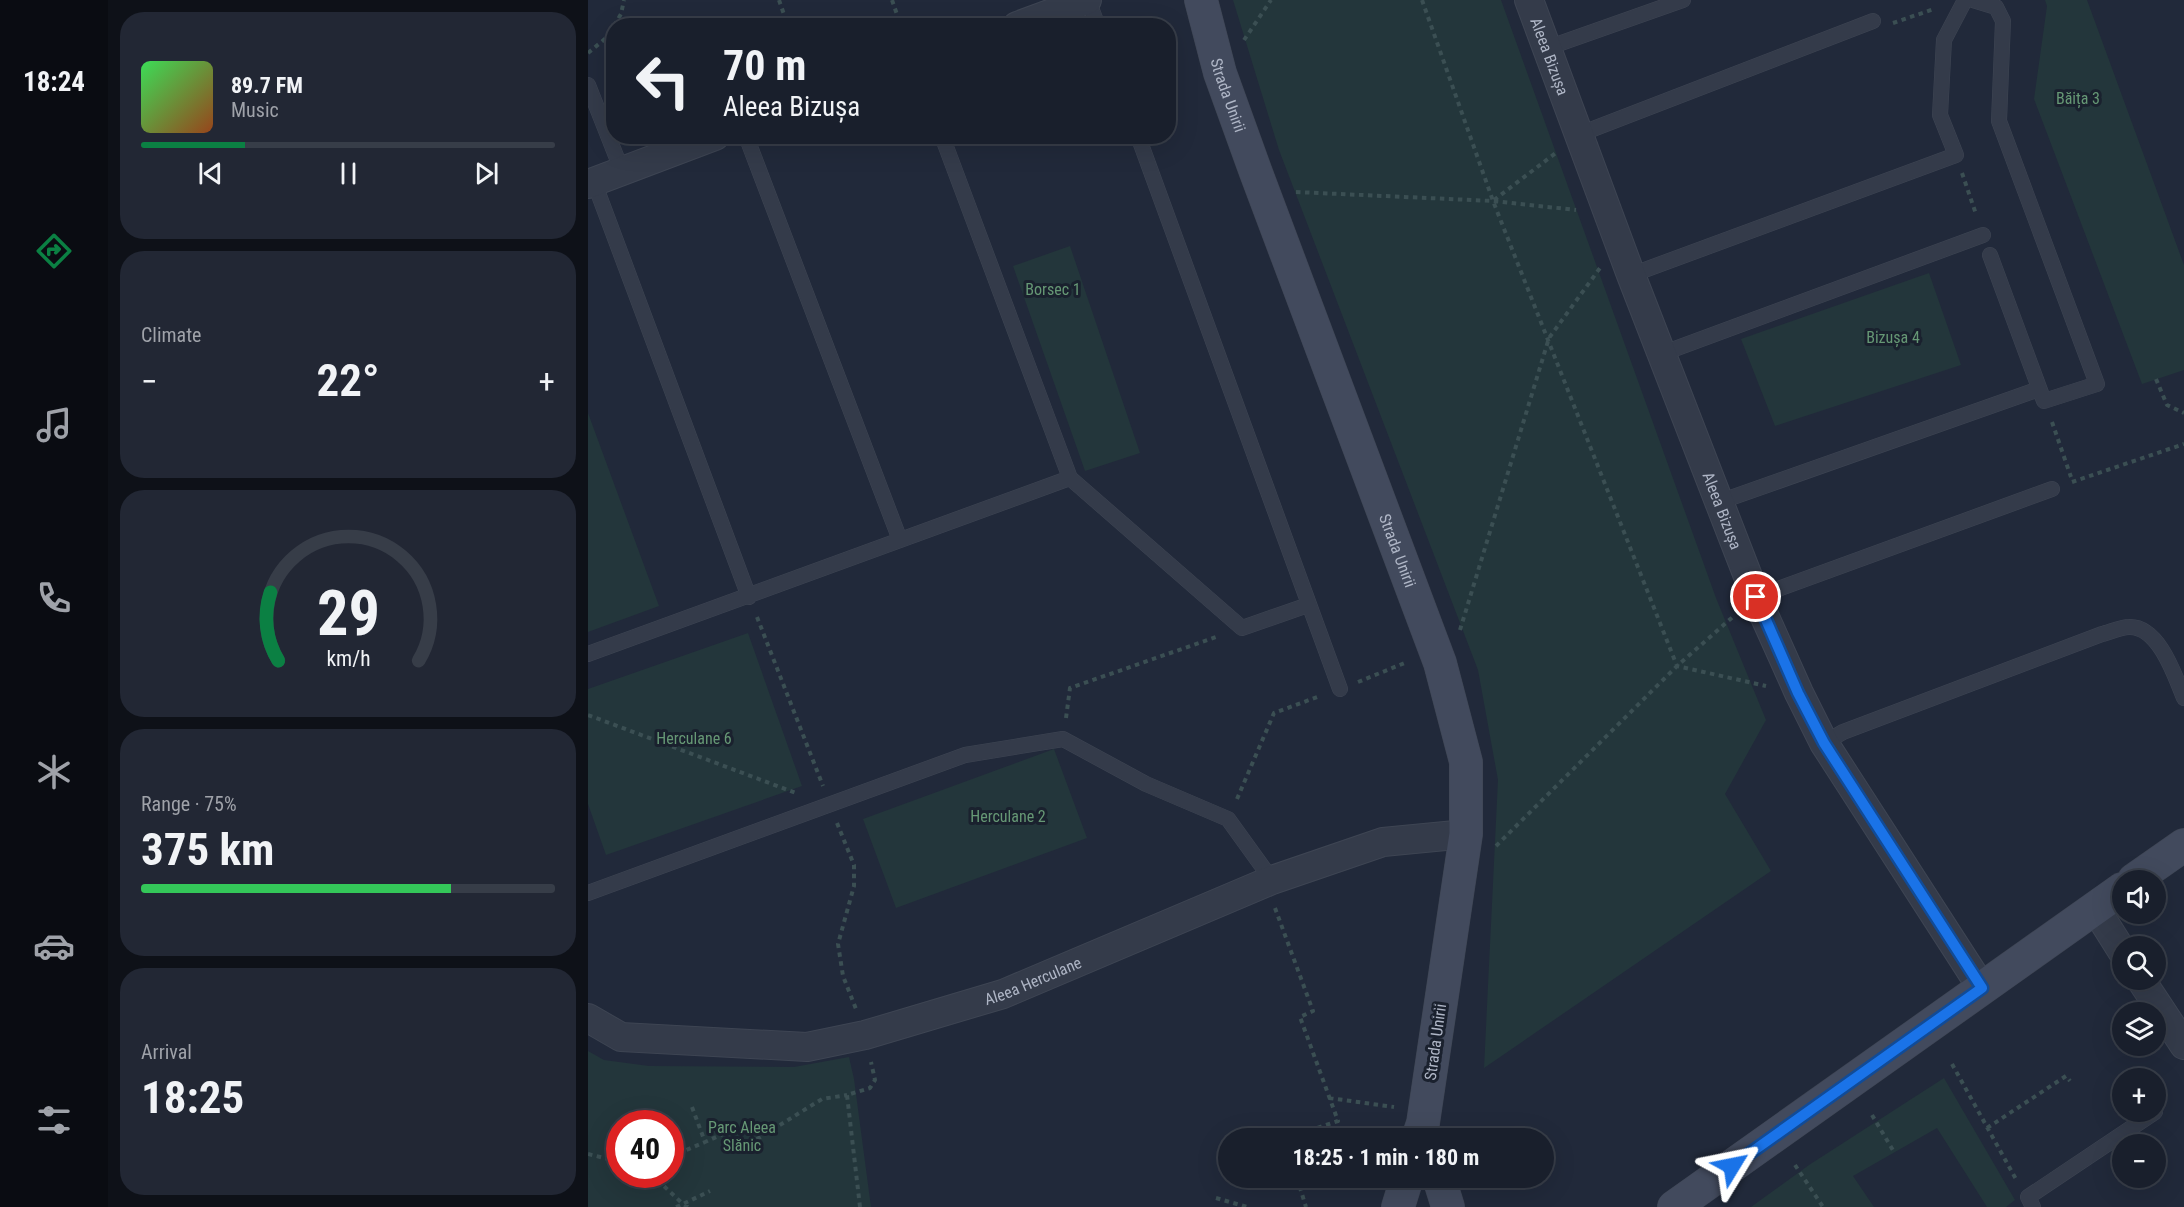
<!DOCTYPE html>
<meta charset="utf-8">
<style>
:root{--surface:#191f2c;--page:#222734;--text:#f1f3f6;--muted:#9fa2a9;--line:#373d48;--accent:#0b8043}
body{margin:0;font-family:"Roboto Condensed",sans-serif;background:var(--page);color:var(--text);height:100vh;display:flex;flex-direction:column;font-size:22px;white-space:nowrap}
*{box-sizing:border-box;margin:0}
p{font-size:20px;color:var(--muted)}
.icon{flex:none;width:33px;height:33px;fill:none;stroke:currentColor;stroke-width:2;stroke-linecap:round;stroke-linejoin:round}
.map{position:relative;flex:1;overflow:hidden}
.panel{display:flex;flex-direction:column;gap:12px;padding:12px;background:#0e1118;width:480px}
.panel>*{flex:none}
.banner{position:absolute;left:18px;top:18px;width:570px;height:126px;border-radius:24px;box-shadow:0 6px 24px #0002,0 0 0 2px var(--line);background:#191f2c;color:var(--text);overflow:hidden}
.tools{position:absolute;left:1524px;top:870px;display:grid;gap:12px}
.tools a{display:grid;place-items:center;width:54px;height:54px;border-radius:50%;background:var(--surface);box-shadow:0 6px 24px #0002,0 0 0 2px var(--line);font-size:30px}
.speed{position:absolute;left:18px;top:1110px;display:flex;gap:12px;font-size:30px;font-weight:700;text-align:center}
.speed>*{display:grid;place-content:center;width:78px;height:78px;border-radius:50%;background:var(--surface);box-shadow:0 6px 24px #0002,0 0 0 2px var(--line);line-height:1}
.speed .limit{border:9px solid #d22;background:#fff;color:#111}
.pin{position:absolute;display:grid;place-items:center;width:51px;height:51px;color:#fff;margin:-26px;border:3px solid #fff;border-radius:50%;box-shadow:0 2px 6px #0007}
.me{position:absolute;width:66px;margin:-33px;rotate:55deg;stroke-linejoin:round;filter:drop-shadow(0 0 4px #0008)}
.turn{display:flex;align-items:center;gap:21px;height:126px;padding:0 18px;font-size:27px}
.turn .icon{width:78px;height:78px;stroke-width:2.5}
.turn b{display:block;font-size:42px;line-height:51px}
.big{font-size:45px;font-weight:700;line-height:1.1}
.panel .card{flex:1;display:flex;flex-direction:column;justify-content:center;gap:9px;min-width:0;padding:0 21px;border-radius:24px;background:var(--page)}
.panel .dial{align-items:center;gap:0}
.dial svg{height:156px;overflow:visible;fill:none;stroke:var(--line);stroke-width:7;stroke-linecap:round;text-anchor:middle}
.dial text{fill:var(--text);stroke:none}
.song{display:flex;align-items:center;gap:18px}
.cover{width:72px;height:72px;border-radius:9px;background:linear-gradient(135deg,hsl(130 70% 55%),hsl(20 70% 35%))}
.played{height:6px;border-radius:3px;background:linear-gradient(90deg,var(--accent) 25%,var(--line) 25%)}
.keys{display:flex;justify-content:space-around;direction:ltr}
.heat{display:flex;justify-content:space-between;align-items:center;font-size:33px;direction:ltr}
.charge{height:9px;border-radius:4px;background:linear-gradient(90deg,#34c759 75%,var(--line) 0)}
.trip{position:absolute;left:630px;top:1128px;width:336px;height:60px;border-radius:30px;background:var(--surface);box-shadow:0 6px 24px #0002,0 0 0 2px var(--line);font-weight:700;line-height:60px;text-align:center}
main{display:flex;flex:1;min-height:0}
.tabs{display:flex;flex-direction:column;width:108px;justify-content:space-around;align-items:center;background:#0a0c12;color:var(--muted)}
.tabs .icon{width:42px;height:42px}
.tabs .active{color:var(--accent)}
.tabs b{font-size:27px;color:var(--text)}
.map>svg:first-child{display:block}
.green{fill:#23363b;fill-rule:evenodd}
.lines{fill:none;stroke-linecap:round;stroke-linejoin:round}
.lane-casing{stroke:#3e4553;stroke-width:16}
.street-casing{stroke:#3e4553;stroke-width:30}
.secondary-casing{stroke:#3e4553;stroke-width:34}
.path{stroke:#3b4f53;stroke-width:4;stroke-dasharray:4.5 4.5;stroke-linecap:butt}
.lane{stroke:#343b4a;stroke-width:15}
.street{stroke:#343b4a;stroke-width:28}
.secondary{stroke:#424a5d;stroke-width:33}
.route-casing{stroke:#114b97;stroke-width:15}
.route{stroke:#1a73e8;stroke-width:10}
.labels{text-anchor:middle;stroke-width:6;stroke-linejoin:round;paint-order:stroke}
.street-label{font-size:16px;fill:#afb6c6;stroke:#1a212e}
.park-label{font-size:16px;fill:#669875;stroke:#1a212e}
</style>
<main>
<nav class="tabs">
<b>18:24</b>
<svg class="icon active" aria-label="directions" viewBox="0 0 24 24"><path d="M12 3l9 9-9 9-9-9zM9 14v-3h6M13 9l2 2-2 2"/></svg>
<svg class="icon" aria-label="music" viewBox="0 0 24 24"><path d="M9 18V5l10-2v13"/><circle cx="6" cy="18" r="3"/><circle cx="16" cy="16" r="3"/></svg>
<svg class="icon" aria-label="phone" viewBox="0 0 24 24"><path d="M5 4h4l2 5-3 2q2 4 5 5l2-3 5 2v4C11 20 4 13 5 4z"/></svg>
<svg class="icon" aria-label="climate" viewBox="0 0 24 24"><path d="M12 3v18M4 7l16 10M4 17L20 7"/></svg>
<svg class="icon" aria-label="car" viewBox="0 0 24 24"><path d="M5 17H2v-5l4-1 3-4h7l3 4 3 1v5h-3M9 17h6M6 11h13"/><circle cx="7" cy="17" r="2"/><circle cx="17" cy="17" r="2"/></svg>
<svg class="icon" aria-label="filters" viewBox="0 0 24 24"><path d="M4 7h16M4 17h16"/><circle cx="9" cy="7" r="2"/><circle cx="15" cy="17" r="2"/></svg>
</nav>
<section class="panel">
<div class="card">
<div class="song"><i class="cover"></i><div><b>89.7 FM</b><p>Music</p></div></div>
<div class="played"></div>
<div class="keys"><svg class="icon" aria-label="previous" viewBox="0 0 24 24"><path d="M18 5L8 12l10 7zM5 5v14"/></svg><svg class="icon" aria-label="pause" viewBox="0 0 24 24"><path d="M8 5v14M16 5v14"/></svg><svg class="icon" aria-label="next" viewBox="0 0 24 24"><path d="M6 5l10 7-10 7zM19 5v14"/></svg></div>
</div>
<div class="card"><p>Climate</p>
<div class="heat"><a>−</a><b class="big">22°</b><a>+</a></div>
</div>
<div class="card dial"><svg viewBox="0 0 100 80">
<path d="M14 69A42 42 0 1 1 86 69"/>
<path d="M14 69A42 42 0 0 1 10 34" stroke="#0b8043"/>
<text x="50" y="56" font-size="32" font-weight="700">29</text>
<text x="50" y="72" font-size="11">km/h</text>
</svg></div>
<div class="card"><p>Range · 75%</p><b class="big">375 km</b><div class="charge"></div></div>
<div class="card"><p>Arrival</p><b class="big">18:25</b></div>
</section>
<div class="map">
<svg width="1596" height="1207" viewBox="0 0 1596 1207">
<rect width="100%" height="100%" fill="#21293a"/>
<path class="green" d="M 645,0 L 913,0 L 1128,598 L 1178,720 L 1137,794 L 1183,871 L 896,1068 L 910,780 L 890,670 L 691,150 Z
M 1457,0 L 1499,0 L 1596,265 L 1596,370 L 1554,384 L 1446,99 L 1459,6 Z
M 482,246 L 552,453 L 497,471 L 425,266 Z
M 1341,273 L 1373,365 L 1187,426 L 1153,339 Z
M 0,413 L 71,606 L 0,632 Z
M 160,633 L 214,786 L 18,855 L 0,804 L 0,689 Z
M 466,749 L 499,838 L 308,908 L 275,819 Z
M 0,1051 L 16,1060 L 61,1066 L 206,1067 L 261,1057 L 266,1079 L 283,1207 L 0,1207 ZM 32,1124 L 82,1124 L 82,1174 L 32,1174 Z
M 1356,1078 L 1427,1200 L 1418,1207 L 1399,1207 L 1349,1128 L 1265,1176 L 1286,1207 L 1163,1207 L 1221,1165 Z"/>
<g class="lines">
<defs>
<path id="lane" d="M 500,0 L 510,26
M 1385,0 L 1408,7 L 1415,21 L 1411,121 L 1509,384 L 1456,401 L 1402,255
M 959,48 L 1095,0
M 0,85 L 34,171
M 992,134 L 1285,21
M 158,136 L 312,540
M 354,136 L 482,478 L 654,628 L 720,605
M 550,136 L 752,689
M 6,182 L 161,597
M 1043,275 L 1368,155 L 1352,115 L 1356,40 L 1377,0
M 1073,354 L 1395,235
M 1131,502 L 1451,389
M 1168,597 L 1464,489
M 0,654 L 482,478
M 1236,743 L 1255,732 L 1514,634 C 1522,632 1533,627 1541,627 C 1571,626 1587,676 1596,698
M 0,893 L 377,755 L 475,739 L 558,784 L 640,819 L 684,880
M 1445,1207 L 1440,1197 L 1567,1112"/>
<g id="street">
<path id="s1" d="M 941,0 L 1043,275 L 1168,597 L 1211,693 L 1236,743 L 1394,988"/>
<path d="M 429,26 L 499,0"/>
<path d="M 0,184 L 127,136"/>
<path d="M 1507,908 L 1534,951"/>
<path d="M 1553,980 L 1596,1045"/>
<path id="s2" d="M 0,1018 L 33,1037 L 219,1047 L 277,1035 L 415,994 L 684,880 L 795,842 L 878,834"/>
</g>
<g id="secondary">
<path id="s3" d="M 613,0 L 632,73 L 667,170 L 852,663 L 878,762 L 878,834 L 835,1123 L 830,1138"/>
<path d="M 1546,880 L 1596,845"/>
<path d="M 851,1178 L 860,1207"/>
<path d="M 810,1207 L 819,1178"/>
<path d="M 1086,1207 L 1534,889"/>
</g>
</defs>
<use href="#lane" class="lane-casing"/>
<use href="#street" class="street-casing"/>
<use href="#secondary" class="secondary-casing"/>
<path class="path" d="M 191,0 L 200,26
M 304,0 L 313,26
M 834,0 L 905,201 L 1089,666 L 1178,686
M 1305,23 L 1346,9
M 26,26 L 33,14 L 36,0
M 656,40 L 683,0
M 0,53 L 18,38 L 26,26
M 1374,173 L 1388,214
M 708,192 L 905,201 L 988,210
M 906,200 L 969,152
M 1568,379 L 1579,405 L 1596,413
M 1464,422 L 1483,477
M 1484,482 L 1596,444
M 169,617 L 235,786
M 872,630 L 961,338 L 1012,268
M 770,682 L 819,662
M 0,715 L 208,793
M 478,718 L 482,688 L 631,636
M 649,799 L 686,713 L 732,696
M 249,823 L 266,865 L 266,886 L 250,944 L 255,976 L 268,1009
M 908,846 L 1089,666 L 1147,615
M 687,908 L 725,1011 L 712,1017 L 750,1121 L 699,1138
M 1364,1064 L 1429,1181
M 741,1098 L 806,1107
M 104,1107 L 117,1142 L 135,1134 L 153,1149 L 234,1099 L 259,1095
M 1284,1115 L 1306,1152
M 1399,1128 L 1478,1076 L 1482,1081
M 0,1154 L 32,1162
M 82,1157 L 117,1142
M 1207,1165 L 1235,1207
M 63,1174 L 95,1204 L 122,1191
M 709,1178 L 718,1207
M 628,1198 L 659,1207
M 88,1207 L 95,1204 L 100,1207
M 272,1207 L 259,1095 L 282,1088 L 287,1080 L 283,1062"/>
<use href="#lane" class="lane"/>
<use href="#street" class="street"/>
<use href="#secondary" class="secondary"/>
</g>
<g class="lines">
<defs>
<path id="route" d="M 1144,1166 L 1394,988 L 1236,743 L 1210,693 L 1168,597"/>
</defs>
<use href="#route" class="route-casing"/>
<use href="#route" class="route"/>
</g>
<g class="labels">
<g class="street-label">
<text dy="6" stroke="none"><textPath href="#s1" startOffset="60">Aleea Bizușa</textPath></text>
<text dy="6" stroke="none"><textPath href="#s3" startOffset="99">Strada Unirii</textPath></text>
<text dy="6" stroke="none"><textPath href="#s1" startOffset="546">Aleea Bizușa</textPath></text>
<text dy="6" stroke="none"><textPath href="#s3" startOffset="585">Strada Unirii</textPath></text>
<text dy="6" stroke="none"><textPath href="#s2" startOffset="460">Aleea Herculane</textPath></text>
<text transform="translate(847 1042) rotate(-82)" y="6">Strada Unirii</text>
</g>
<g class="park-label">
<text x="1490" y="104">Băița 3</text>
<text x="465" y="295">Borsec 1</text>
<text x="1305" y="343">Bizușa 4</text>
<text x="106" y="744">Herculane 6</text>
<text x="420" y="822">Herculane 2</text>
<text x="154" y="1133">Parc Aleea<tspan x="154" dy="18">Slănic</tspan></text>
</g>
</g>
</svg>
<div class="tools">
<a><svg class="icon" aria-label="sound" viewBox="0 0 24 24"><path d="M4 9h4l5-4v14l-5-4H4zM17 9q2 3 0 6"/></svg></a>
<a><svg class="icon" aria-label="search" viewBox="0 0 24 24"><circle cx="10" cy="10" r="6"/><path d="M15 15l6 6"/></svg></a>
<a><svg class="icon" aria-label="layers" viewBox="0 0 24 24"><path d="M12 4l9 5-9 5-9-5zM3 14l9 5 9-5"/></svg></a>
<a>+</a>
<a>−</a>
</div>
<div class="speed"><div class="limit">40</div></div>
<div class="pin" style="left:1168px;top:597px;background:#d93025"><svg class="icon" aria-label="arrive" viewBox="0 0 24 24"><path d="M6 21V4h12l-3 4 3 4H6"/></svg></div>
<svg class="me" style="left:1144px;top:1166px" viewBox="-20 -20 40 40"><path d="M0-17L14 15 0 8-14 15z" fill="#1a73e8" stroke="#fff" stroke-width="4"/></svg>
<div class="trip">18:25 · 1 min · 180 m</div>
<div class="banner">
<div class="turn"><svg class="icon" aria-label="left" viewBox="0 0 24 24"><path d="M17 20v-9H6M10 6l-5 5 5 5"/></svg><div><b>70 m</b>Aleea Bizușa</div></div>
</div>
</div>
</main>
